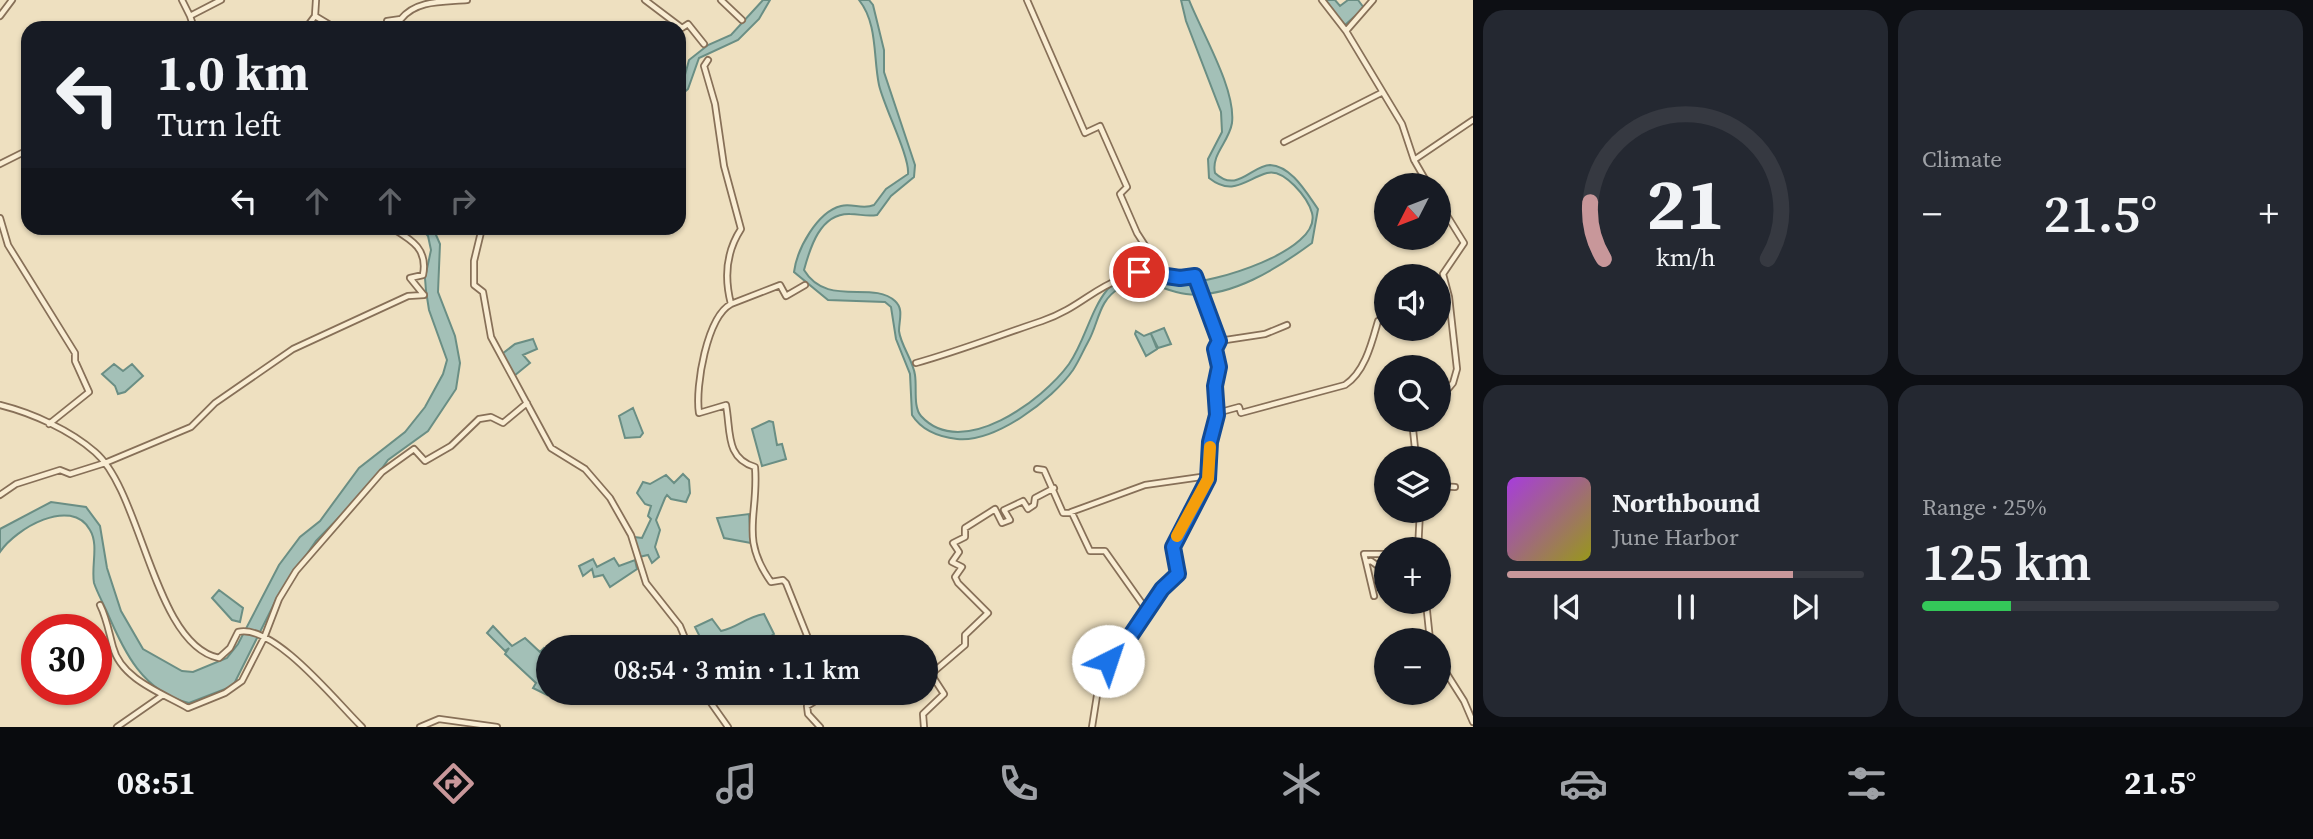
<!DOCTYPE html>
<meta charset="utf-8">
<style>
:root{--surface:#171b24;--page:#242831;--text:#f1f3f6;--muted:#9ea1a6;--line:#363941;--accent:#c8979a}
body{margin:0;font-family:"Source Serif 4",serif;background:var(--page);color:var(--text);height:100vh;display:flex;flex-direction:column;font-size:26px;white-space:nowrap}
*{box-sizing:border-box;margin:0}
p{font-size:23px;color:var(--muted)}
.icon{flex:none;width:38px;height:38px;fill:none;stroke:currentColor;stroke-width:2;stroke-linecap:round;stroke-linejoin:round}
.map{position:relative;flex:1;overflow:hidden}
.drawer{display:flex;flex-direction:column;gap:10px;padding:10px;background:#0d0f14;width:840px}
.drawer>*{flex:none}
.banner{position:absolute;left:21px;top:21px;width:665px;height:214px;border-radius:21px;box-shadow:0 2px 5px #0004;background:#171b24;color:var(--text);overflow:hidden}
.needle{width:46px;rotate:228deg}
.buttons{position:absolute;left:1374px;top:173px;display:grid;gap:14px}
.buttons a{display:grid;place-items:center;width:77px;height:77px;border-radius:50%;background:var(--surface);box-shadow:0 2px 5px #0004;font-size:35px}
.speed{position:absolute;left:21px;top:614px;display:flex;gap:14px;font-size:35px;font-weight:700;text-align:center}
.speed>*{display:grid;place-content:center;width:91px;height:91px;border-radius:50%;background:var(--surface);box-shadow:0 2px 5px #0004;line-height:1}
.speed .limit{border:10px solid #d22;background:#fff;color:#111}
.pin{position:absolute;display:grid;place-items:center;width:60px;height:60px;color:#fff;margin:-30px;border:4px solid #fff;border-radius:50%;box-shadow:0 2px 7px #0007}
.me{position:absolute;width:77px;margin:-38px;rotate:41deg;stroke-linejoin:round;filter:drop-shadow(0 0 5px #0008)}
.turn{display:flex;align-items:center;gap:24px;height:147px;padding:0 21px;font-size:32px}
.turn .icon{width:91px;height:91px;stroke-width:2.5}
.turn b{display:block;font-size:49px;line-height:60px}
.lanes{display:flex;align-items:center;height:66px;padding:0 21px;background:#0003;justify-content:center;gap:35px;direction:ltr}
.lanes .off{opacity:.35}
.big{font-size:52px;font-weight:600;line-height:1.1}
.drawer .widget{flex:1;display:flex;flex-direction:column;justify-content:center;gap:10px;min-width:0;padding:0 24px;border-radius:21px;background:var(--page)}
.drawer .dial{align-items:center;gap:0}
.dial svg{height:182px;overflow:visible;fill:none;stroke:var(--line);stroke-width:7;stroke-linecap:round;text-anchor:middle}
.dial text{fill:var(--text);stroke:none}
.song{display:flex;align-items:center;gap:21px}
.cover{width:84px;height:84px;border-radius:10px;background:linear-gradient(135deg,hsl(280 70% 55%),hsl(60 70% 35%))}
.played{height:7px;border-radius:4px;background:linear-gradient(90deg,var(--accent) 80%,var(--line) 80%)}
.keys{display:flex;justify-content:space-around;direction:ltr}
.heat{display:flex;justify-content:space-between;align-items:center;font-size:38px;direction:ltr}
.charge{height:10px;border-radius:5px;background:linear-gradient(90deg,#34c759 25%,var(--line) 0)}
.drawer .tiles{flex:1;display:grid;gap:10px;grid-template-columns:repeat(2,1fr)}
.trip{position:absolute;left:536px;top:635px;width:402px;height:70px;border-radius:35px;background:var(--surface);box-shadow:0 2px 5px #0004;font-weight:600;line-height:70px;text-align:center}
.dock{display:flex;height:112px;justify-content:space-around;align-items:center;background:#090b0e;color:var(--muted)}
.dock .icon{width:49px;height:49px}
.dock .selected{color:var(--accent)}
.dock b{font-size:32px;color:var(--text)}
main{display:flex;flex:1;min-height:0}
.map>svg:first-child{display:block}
.water{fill:#a3c0b7;stroke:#6a8e84;stroke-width:2}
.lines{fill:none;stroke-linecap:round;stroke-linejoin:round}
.minor-casing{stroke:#877058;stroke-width:8}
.minor{stroke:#f9edd3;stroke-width:4.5}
.route-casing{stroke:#114b97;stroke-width:18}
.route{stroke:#1a73e8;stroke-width:12}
.slow{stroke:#f59e0b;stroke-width:12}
</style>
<main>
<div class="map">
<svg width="1473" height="727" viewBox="0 0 1473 727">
<rect width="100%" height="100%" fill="#eee0c0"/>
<path class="water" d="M 763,0 L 770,0 L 759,19 L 738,40 L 699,58 L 688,89 L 679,97 L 689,60 L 708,45 L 731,35 Z
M 859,0 L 869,0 L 873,5 L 884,50 L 884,72 L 915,165 L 914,177 L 891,196 L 877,215 C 867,217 860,214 850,214 C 820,213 810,248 804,270 C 827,308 872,280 895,301 C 904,309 899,320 899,331 C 901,346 913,360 915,375 C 917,388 913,407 921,416 C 962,461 1043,400 1069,364 C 1085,341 1090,311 1107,290 C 1113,282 1127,279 1136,276 C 1152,272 1166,282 1182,283 C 1211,284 1322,251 1312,213 C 1308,198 1284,168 1267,173 C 1246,179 1233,197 1209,178 L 1208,159 L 1222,132 L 1221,112 L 1186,21 L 1181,0 L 1189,0 C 1202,33 1236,89 1232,123 C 1229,142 1211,154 1215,173 C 1237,194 1252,165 1270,165 C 1292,166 1307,194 1318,209 L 1312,243 C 1278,268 1230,299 1186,294 C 1161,291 1145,274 1120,288 C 1098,300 1099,323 1088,342 C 1083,351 1079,361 1073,370 C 1052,400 995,443 957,439 C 940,437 922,431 912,415 L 910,374 L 896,339 L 891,307 L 885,302 L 828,300 L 794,272 C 797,249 817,212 841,206 C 852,203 863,210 874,205 L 886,189 L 908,174 C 910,157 884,107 879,85 C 873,57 878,24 859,0 Z
M 1323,0 L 1335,0 L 1340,6 L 1348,0 L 1358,0 L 1364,8 L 1345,25 Z
M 421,228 L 433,228 L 440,244 L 438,292 L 455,336 L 460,363 L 456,389 L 428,431 L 388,460 L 367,489 L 316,541 L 277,598 L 233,686 L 189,703 C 143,692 124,652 107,612 C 103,603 97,592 94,583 C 91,566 99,545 90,530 C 71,496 15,529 0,552 L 0,529 L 51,502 L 86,507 L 100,526 L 107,568 L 121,611 L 143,649 L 182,671 L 193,672 L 227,658 L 238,644 L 279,565 L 300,537 L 320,521 L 359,468 L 405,432 L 425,407 L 443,374 L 447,360 L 429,310 L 426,291 L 425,278 L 431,250 L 428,236 Z
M 1164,328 L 1171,344 L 1158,348 L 1151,334 L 1157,349 L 1146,356 L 1135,334 L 1136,331 L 1144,336 Z
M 533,339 L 537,349 L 523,355 L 530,363 L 514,376 L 502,354 L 515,344 Z
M 114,364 L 123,371 L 132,364 L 143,376 L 125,392 L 118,394 L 115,386 L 102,374 Z
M 633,408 L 643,433 L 640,437 L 625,438 L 619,416 Z
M 769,421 L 773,422 L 777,445 L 782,444 L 786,459 L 762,466 L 752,429 Z
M 683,474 L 689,480 L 690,493 L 686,502 L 671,499 L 667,495 L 665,498 L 656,520 L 660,530 L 655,547 L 659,557 L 652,563 L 648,555 L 639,557 L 634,537 L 642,538 L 651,519 L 648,516 L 651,506 L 645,504 L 637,493 L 643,482 L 650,484 L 666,475 L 674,483 Z
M 749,514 L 751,543 L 724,538 L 717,518 Z
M 614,558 L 619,566 L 635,560 L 637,569 L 610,587 L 603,575 L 594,577 L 592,569 L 583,576 L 579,566 L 593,559 L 597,567 Z
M 219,590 L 243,608 L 240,622 L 232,620 L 212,598 Z
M 764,614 L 774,634 C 751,651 728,648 700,647 L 701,639 L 695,627 L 712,619 L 721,631 C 739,627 744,618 764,614 Z
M 493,626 L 512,646 L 525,638 L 540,652 L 544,648 L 548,652 L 547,695 L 533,688 L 536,683 L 505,654 L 509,648 L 505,651 L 487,633 Z"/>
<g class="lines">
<defs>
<path id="minor" d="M 182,0 L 190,16
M 316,0 L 315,16 L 335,28
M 645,0 L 682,28 L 688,24 L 704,44
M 721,0 L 742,20
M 1027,0 L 1085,133 L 1100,126 L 1127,187 L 1120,194 L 1137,233 L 1164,275 L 1180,278 L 1195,276 L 1219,341 L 1215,349 L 1219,367 L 1215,386 L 1217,415 L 1210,442 L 1208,479 L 1173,547 L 1178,574 L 1162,589 L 1129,638 L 1101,670 L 1092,727
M 1322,0 L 1346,31 L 1402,124 L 1414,160
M 0,16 L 12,0
M 190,28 L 193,25 L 190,16 L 221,0
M 306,28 L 315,16
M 386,28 L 387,21 L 401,19 C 416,0 442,2 467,0
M 1346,31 L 1373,0
M 708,60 L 704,66 L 715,104 L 724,166 L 741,229 C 726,252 724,277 731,304 C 707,317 695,386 699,413 L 726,405 C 731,431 725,458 755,467 C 759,515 739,537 771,582 L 783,580 L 786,583 L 812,648
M 1284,142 L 1381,93
M 0,164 L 28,150
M 1429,186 L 1414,160 L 1473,120
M 1438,201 L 1464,243 L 1443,274 L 1449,297 L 1457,369 L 1453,383 L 1438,401
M 0,218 L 8,245 L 75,353 L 75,361 L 89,392 L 49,424
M 392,228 C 412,240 428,249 423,275 L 410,278 L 423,294
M 482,228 L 474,261 L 474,285 L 483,292 L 491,337 L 551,448 L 585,469 L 610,498 L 631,535 L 646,583 L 680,626 L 689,648
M 731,304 L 780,285 L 786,296 L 805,285
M 1219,341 L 1265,334 L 1287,325
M 916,363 C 959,351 1000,335 1042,321 C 1092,304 1104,269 1164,275
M 0,405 C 32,413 70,430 95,452 C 142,492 154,645 219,658 L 230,648 L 238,632 C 274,623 338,704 362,727
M 1217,413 L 1239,407 L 1241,413 L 1345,385 C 1365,372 1372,342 1378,321
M 1412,420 L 1416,458
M 1037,469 L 1044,470 L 1063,513 L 1072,513 L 1090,551 L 1105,551 L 1146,609
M 1438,486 L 1455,487
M 0,495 L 16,484 L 60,470 L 70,474 L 105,463 L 191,427 L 215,403 L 293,349 L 408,296 L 424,295
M 1071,512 L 1145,485 L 1208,476
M 1418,550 L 1420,511
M 1366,562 L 1364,554 L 1386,554
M 1374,596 L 1366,562 L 1371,561 L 1378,566 L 1386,563
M 1426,602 L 1430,640
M 100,605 C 107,619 109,633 113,647 C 121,679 162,693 188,708 L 225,693 L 242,681 L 264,638 L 279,599 L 296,571 L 382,472 L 414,449 L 425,461 L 451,446 L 479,419 L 491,417 L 503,423 L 527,403
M 1438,660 L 1464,701 L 1473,722
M 704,693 L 728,727
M 117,727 L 163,695
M 420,727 L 439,719 L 497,727
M 820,727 L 808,714 L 807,706 L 828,693
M 924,727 L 923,714 L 944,694 L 931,674 L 965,645 L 965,635 L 988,613 L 958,583 L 955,577 L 962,567 L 952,562 L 959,552 L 953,543 L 965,537 L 965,528 L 995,509 L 1002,523 L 1010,520 L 1004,510 L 1023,501 L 1028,509 L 1034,505 L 1035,498 L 1054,488"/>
</defs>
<use href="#minor" class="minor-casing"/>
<use href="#minor" class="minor"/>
</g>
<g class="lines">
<defs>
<path id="route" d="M 1108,661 L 1129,638 L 1162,589 L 1178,574 L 1173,547 L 1208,479 L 1210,442 L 1217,415 L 1215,386 L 1219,367 L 1215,349 L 1219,341 L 1195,276 L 1180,278 L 1139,272"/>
</defs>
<use href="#route" class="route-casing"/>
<use href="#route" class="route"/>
<path class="slow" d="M 1177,536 L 1208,479 L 1210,447"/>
</g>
</svg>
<div class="buttons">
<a><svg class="needle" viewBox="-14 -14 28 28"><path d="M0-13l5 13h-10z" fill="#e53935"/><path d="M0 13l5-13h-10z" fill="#9ea1a6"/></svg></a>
<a><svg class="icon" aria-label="sound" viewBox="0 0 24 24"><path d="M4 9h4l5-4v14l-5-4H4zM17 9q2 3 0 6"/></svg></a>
<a><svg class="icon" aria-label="search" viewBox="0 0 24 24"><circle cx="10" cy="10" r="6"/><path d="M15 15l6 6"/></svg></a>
<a><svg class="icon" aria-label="layers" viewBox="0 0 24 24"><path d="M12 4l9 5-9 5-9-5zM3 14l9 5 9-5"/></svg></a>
<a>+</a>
<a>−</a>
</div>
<div class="speed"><div class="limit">30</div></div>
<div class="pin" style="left:1139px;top:272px;background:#d93025"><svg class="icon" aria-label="arrive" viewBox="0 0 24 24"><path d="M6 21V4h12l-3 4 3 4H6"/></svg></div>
<svg class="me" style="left:1108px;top:661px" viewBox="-20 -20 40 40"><circle r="19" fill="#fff"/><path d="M0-13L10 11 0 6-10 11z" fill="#1a73e8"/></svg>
<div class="trip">08:54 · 3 min · 1.1 km</div>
<div class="banner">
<div class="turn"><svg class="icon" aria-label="left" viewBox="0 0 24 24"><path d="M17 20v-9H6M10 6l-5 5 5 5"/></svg><div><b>1.0 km</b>Turn left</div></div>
<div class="lanes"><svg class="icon" aria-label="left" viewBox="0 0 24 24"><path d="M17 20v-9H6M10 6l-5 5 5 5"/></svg><svg class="icon off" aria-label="ahead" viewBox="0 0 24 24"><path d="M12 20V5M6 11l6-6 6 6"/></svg><svg class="icon off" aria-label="ahead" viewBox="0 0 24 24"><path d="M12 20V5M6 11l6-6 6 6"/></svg><svg class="icon off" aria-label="right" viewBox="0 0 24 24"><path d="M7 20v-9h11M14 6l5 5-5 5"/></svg></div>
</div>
</div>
<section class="drawer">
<div class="tiles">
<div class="widget dial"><svg viewBox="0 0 100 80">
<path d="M14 69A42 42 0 1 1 86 69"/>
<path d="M14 69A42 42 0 0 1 8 44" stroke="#c8979a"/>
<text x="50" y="56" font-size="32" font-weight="700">21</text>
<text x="50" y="72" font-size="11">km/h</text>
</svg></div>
<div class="widget"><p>Climate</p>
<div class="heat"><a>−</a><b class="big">21.5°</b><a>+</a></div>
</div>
<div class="widget">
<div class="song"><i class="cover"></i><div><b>Northbound</b><p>June Harbor</p></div></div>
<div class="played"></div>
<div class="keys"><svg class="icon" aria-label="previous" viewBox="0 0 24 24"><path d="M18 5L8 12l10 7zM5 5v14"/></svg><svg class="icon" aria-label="pause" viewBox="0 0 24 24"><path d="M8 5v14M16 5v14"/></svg><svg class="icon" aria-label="next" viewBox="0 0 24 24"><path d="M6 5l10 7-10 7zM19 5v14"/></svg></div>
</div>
<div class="widget"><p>Range · 25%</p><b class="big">125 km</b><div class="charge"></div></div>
</div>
</section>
</main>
<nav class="dock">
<b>08:51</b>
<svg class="icon selected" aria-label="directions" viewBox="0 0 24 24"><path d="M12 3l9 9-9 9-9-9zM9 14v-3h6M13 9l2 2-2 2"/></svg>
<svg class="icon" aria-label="music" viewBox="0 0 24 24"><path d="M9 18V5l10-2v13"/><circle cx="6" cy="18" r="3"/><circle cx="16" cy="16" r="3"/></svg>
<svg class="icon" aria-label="phone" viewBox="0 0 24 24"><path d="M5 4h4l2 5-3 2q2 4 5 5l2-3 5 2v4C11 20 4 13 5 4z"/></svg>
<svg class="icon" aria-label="climate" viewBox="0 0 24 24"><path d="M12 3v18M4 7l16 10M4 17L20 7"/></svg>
<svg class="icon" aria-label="car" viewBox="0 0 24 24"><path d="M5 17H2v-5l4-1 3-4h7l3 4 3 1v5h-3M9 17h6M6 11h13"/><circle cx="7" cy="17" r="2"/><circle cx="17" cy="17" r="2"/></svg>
<svg class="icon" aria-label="filters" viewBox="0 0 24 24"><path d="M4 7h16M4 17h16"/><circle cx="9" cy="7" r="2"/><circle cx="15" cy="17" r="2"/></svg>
<b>21.5°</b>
</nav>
